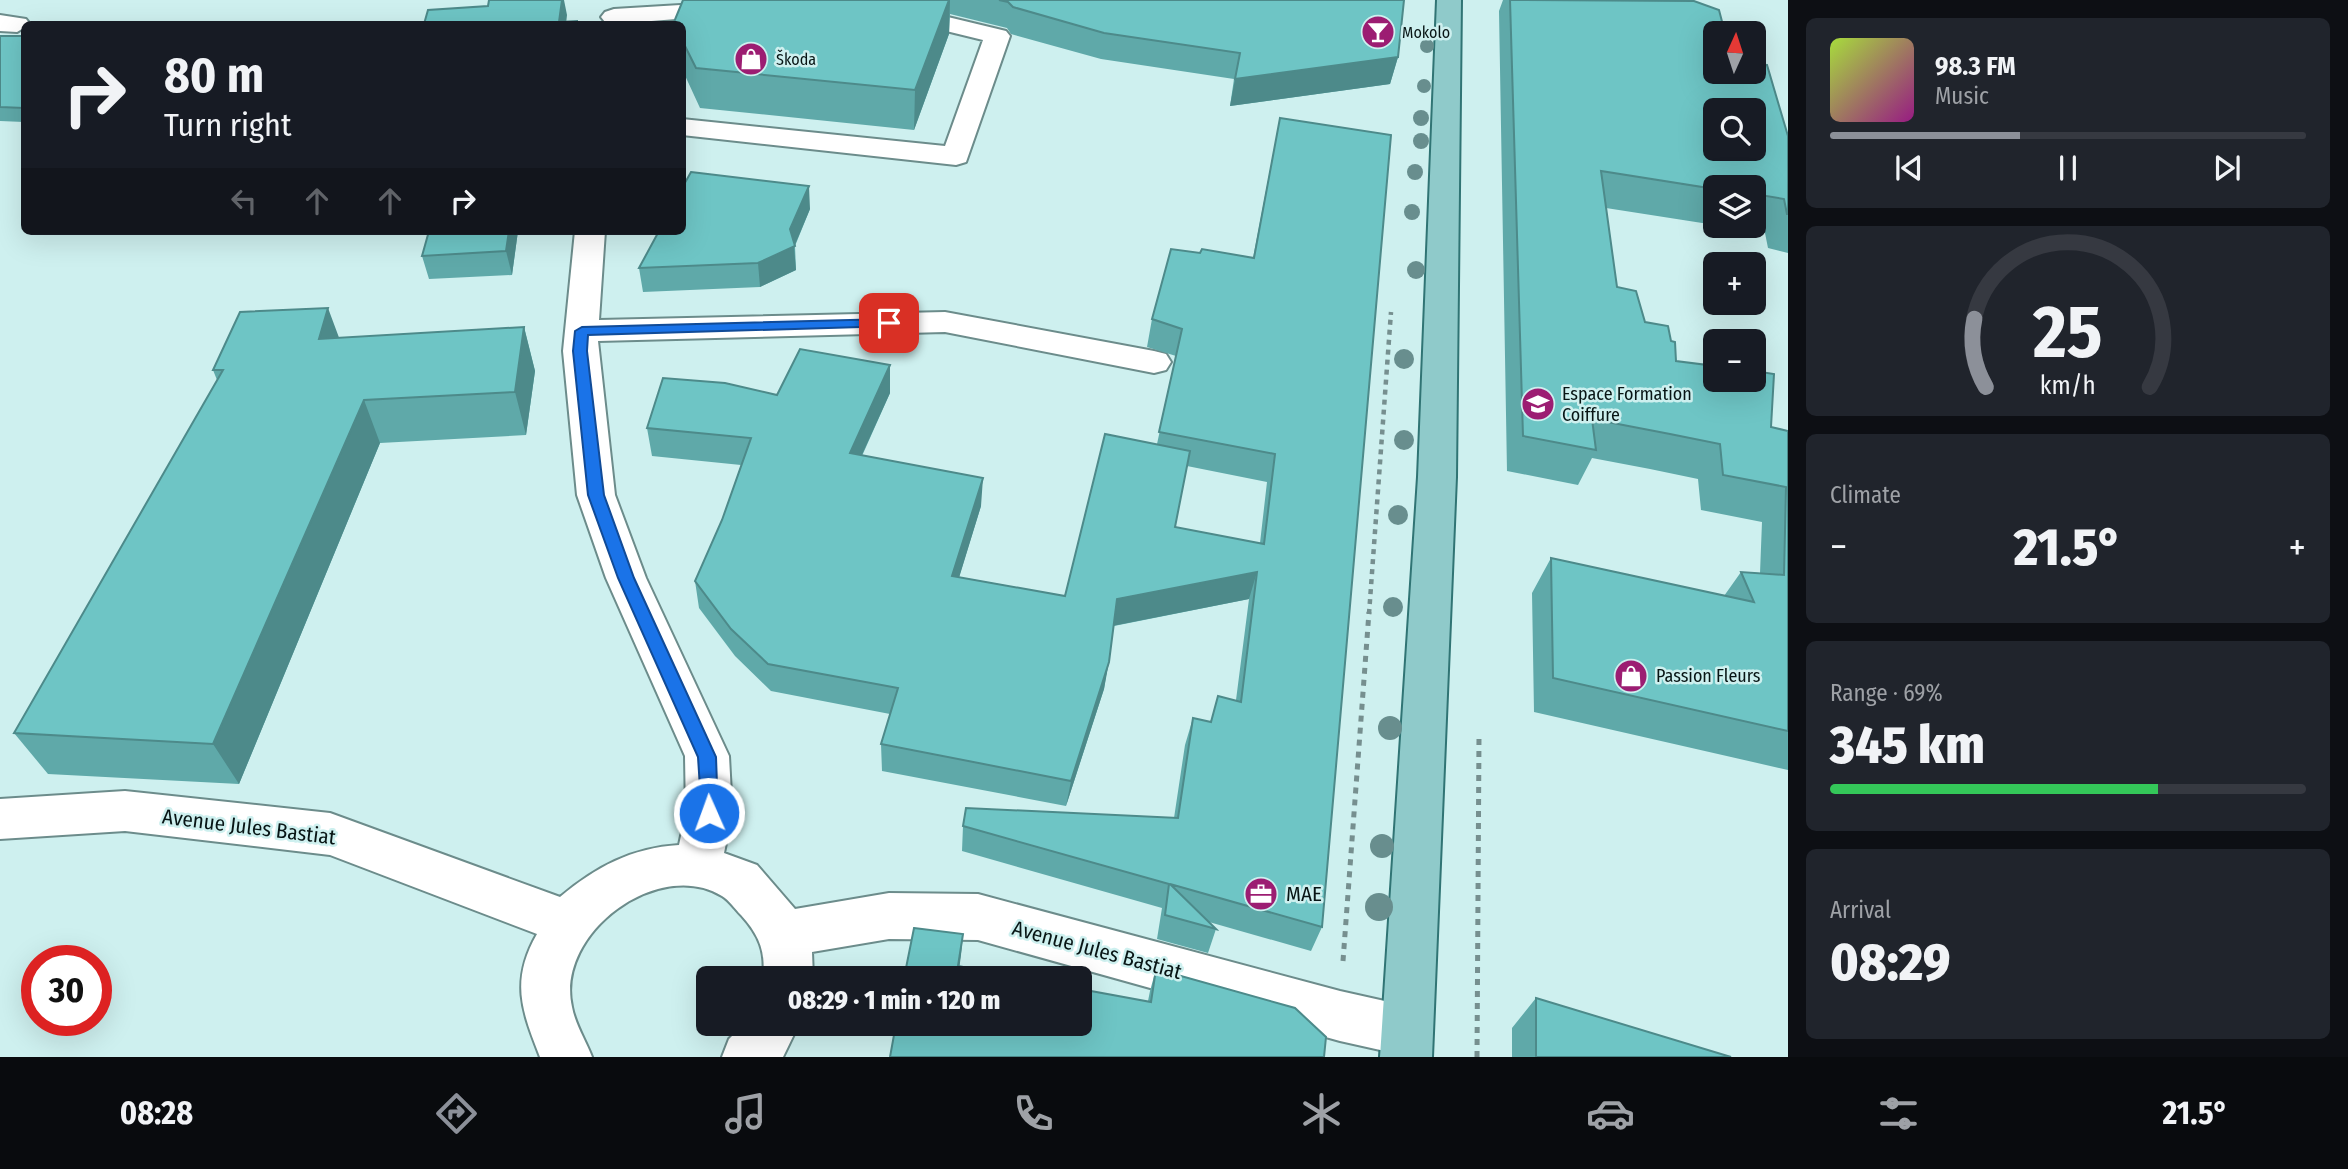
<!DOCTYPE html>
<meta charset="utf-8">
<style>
:root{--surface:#171b24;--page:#20242c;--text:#f1f3f6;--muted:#9ea1a6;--line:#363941;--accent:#8c9099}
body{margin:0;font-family:"Fira Sans Condensed",sans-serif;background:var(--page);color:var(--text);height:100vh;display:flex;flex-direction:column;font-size:26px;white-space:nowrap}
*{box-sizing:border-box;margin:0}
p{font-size:23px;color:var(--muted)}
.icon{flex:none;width:38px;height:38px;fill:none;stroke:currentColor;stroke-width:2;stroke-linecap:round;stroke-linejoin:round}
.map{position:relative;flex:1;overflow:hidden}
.sheet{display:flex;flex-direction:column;gap:18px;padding:18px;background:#0d0f14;width:560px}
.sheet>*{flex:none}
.guide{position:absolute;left:21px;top:21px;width:665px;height:214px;border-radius:10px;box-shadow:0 7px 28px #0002;background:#171b24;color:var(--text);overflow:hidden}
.needle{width:46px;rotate:3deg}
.buttons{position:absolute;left:1703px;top:21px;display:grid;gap:14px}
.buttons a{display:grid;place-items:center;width:63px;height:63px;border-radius:10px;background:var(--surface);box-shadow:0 7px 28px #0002;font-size:35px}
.speed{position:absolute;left:21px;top:945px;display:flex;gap:14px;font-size:35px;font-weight:700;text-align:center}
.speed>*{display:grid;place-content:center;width:91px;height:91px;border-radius:50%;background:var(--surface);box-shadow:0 7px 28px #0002;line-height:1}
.speed .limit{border:10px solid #d22;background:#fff;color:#111}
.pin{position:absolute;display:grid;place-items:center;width:60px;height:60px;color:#fff;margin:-30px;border-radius:14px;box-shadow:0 4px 10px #0006}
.me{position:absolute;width:77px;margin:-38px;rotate:358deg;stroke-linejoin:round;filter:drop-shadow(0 0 5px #0008)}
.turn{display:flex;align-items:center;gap:24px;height:147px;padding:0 28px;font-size:32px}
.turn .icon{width:91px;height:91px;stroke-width:2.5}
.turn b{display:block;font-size:49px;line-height:60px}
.lanes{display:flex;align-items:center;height:66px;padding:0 28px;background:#0003;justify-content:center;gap:35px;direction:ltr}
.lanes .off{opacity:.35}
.big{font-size:52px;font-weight:800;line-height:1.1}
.sheet .card{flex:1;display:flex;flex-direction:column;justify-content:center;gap:10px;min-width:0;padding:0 24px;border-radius:10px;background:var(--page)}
.sheet .dial{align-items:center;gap:0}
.dial svg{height:182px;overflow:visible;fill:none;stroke:var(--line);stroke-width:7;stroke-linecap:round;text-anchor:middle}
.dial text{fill:var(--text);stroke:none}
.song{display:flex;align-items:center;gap:21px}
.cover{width:84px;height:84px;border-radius:10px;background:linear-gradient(135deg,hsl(80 70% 55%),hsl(310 70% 35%))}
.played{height:7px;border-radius:4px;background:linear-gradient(90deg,var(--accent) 40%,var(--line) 40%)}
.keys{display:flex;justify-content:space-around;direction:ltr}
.heat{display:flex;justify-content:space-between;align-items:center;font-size:38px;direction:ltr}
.charge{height:10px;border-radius:5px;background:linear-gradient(90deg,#34c759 69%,var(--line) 0)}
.trip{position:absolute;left:696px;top:966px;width:396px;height:70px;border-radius:10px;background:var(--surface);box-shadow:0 7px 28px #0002;font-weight:800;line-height:70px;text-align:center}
.menu{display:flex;height:112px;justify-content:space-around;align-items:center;background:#090b0e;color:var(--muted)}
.menu .icon{width:49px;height:49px}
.menu .current{color:var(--accent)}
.menu b{font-size:32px;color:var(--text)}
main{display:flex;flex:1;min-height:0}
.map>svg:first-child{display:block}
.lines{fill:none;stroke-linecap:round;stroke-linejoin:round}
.minor-casing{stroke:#6c8c8b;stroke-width:4}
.major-casing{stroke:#307474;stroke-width:4}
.path-far1{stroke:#768f8f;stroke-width:4.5;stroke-dasharray:5 5;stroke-linecap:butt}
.path{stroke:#768f8f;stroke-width:5;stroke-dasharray:6 6;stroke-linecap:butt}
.minor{fill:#fff;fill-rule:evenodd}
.major{fill:#8fcaca;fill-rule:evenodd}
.tree{fill:#688e8e}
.wall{fill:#5fa9a9;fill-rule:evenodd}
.shaded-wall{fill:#4d8a8a}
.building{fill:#6ec5c5;stroke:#4d8a8a;stroke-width:2;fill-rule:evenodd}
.route{fill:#1a73e8;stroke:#114b97;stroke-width:2}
.labels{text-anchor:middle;stroke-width:5;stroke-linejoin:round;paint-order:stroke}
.far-poi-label{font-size:16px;fill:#081515;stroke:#cef0ef;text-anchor:start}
.poi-label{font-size:18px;fill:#081515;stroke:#cef0ef;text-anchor:start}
.near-street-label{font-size:21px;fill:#081515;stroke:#cef0ef}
.near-poi-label{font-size:21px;fill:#081515;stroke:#cef0ef;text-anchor:start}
</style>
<main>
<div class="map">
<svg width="1788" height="1057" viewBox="0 0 1788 1057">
<rect width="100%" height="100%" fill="#cef0ef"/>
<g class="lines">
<defs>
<path id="minor" d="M 730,2 L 739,4 L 742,9 L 739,14 L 614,24 L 605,22 L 601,17 L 605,12 L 614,9 Z
M 898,5 L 1006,31 L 1010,36 L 966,162 L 956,165 L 682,135 L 682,119 L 945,146 L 983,40 L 889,17 L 886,12 L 889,7 Z
M 0,15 L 26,19 L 30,24 L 17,32 L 0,31 Z
M 575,231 L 605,231 L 599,320 L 945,312 L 1154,351 L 1166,354 L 1171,362 L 1166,370 L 1154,373 L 945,332 L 598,341 L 615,495 L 646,578 L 729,756 L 732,813 L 724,853 L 757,865 L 795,909 L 889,893 L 978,894 L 1340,991 L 1407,1006 L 1425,1013 L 1433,1031 L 1425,1049 L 1407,1056 L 1340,1041 L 978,940 L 889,939 L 812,952 L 813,978 L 763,978 C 766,951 759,935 741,915 C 735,909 729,900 722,896 C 659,857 555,933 572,1007 C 575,1024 586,1041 592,1057 L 540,1057 C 522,1011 510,981 537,934 L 330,855 L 125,831 L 0,839 L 0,799 L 125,791 L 330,813 L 560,897 C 596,867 631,848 679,845 L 686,813 L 685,756 L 606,578 L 577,495 L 563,351 Z
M 744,1024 L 799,1024 L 783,1057 L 722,1057 L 729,1039 Z"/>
<path id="major" d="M 1437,0 L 1461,0 L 1456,477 L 1432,1057 L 1380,1057 L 1418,477 Z"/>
</defs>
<use href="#minor" class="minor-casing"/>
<use href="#major" class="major-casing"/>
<path class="path-far1" d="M 1369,614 L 1391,312"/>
<path class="path" d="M 1343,961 L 1369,612
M 1477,1057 L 1479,736"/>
<use href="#minor" class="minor"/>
<use href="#major" class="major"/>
</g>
<g class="tree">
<circle cx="1427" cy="46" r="7"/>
<circle cx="1424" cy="86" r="7"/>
<circle cx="1421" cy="118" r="8"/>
<circle cx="1421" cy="141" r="8"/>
<circle cx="1415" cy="172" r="8"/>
<circle cx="1412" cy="212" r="8"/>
<circle cx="1416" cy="270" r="9"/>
<circle cx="1404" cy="359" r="10"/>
<circle cx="1404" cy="440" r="10"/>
<circle cx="1398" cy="515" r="10"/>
<circle cx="1393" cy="607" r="10"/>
<circle cx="1390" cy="728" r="12"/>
<circle cx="1382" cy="846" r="12"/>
<circle cx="1379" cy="907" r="14"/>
</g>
<path class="wall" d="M 683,0 L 1404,0 L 1398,57 L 1390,84 L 1230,106 L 1234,79 L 1101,59 L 1011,34 L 1007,28 L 950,14 L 949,34 L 914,130 L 700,108 L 682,69 L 682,24 L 674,24 L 674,22 Z
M 1503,0 L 1688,0 L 1715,72 L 1788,136 L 1788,253 L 1768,248 L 1765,233 L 1717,226 L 1754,226 L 1754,187 L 1715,187 L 1715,225 L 1606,208 L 1617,287 L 1676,361 L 1771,427 L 1788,431 L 1788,770 L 1534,712 L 1532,593 L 1551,558 L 1724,596 L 1741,572 L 1760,573 L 1762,522 L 1701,510 L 1698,479 L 1650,469 L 1592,458 L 1578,485 L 1507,471 L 1499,11 Z
M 0,36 L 24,36 L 24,122 L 0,121 Z
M 1280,118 L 1322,927 L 1311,951 L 1209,922 L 1216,929 L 1208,953 L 1157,939 L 1162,908 L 962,851 L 963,826 L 1174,818 L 1185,745 L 1193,718 L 1211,722 L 1236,700 L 1249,599 L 1114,626 L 1104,689 L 1066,806 L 882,771 L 881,744 L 890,714 L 771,691 L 735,656 L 699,608 L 695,581 L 722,520 L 741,465 L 652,456 L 647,428 L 777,395 L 890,393 L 862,456 L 981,506 L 959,577 L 1065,596 L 1157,444 L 1176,356 L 1147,347 L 1152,319 L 1200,253 L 1253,258 ZM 1187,466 L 1267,482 L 1260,543 L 1175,527 Z
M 810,209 L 795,246 L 796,270 L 760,287 L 643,292 L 639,268 Z
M 418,231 L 518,231 L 512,275 L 429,279 L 422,256 L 428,235 L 420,235 Z
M 524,327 L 535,371 L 526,435 L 380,443 L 239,784 L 48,774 L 14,733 L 217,380 L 213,370 L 339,338 Z
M 1156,969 L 1295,1008 L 1148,1001 L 1150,991 Z
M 1536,998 L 1731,1057 L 1512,1057 L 1512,1028 Z"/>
<path class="shaded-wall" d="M 562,0 L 564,0 L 567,15 L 566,24 L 559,22 Z
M 949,0 L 950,0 L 949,34 L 914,130 L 915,90 Z
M 1398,57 L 1390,84 L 1230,106 L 1235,79 Z
M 809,186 L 810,209 L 794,247 L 796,270 L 760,287 L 758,263 L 790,229 Z
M 509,231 L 518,231 L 512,275 L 506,251 Z
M 328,308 L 344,351 L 319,339 Z
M 524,327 L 535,371 L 526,435 L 515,392 Z
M 890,365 L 890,393 L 850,481 L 850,453 Z
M 364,400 L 380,443 L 239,784 L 213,744 Z
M 983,478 L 981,506 L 951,604 L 952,576 Z
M 1257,572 L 1249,599 L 1112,626 L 1117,599 Z
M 1109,662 L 1104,689 L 1066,806 L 1071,781 Z
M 963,934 L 961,955 L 958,978 L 958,966 Z"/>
<path class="building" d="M 489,0 L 562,0 L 559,22 L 577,21 L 577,24 L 424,24 L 428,10 L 488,6 Z
M 683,0 L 949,0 L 915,90 L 696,68 L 682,40 L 682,24 L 675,24 L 674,22 Z
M 999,0 L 1404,0 L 1398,57 L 1235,79 L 1240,53 L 1104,33 L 1013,7 L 1008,2 Z
M 1510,0 L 1694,1 L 1719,10 L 1725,33 L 1715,33 L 1715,72 L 1754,72 L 1754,64 L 1767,65 L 1788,136 L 1788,214 L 1787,214 L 1784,199 L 1754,194 L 1754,187 L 1715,187 L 1715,189 L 1601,171 L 1617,287 L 1636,291 L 1645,322 L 1668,326 L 1671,341 L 1675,342 L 1676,361 L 1715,366 L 1715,380 L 1754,380 L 1754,371 L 1774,374 L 1771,427 L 1788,431 L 1788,731 L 1553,678 L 1551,558 L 1754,602 L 1741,572 L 1784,575 L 1786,487 L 1723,475 L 1720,444 L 1670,434 L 1592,419 L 1596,450 L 1523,436 ZM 1715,110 L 1754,110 L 1754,149 L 1715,149 Z
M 0,36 L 24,36 L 24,108 L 0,107 Z
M 1280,118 L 1391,135 L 1322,927 L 1170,884 L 1216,929 L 1165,915 L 1169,884 L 963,826 L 966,808 L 1178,818 L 1193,718 L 1211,722 L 1218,696 L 1241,702 L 1257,572 L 1117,599 L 1109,662 L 1071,781 L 881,744 L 898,688 L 768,664 L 731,629 L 695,581 L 722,520 L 751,438 L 647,428 L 663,378 L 725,383 L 777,395 L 800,349 L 890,365 L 850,453 L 983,478 L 952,576 L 1065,596 L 1105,434 L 1190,451 L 1175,527 L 1264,544 L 1275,454 L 1159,432 L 1182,329 L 1152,319 L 1171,249 L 1200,253 L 1202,249 L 1254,258 Z
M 691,172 L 809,186 L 790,229 L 795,246 L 758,263 L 639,268 L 659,231 L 682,231 L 682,188 Z
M 429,231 L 509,231 L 506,251 L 422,256 Z
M 328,308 L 319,339 L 524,327 L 515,392 L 364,400 L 213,744 L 14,733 L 223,370 L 213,370 L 240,312 Z
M 914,928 L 963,934 L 958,966 L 1023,978 L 904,978 Z
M 1156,969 L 1295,1008 L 1326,1037 L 1324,1057 L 890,1057 L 896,1024 L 1080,1024 L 1080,989 L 1151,1002 Z
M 1536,998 L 1731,1057 L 1536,1057 Z"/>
<path class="route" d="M 889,319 L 896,323 L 894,326 L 588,335 L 587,351 L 604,495 L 634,578 L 716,757 L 718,813 L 716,819 L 702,819 L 698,757 L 618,578 L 588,495 L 573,351 L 575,331 L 582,327 Z"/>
<defs>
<symbol id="bar-disc" viewBox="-11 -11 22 22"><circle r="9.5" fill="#9c1d72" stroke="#cef0ef"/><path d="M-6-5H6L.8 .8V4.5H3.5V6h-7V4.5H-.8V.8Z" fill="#fff"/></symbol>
<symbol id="shop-disc" viewBox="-11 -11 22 22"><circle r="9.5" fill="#9c1d72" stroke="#cef0ef"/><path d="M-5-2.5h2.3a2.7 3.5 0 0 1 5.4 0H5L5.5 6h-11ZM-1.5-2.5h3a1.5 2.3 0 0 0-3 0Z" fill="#fff"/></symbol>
<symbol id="school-disc" viewBox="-11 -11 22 22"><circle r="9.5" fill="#9c1d72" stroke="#cef0ef"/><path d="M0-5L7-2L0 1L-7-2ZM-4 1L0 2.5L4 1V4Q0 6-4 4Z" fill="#fff"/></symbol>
<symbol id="office-disc" viewBox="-11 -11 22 22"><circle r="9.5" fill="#9c1d72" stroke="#cef0ef"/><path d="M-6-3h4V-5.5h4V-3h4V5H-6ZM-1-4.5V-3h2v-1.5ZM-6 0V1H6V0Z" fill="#fff"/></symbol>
</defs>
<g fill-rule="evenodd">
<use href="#bar-disc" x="1359" y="13" width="38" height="38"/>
<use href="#shop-disc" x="732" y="40" width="38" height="38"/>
<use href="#school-disc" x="1519" y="385" width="38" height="38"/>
<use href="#shop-disc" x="1612" y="657" width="38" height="38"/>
<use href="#office-disc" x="1242" y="875" width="38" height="38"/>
</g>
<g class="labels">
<g class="far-poi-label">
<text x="1402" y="38">Mokolo</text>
<text x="776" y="65">Škoda</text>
</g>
<g class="poi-label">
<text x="1562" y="400">Espace Formation<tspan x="1562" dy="21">Coiffure</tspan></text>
<text x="1656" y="682">Passion Fleurs</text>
</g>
<g class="near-street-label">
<text transform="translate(249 827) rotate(7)" y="7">Avenue Jules Bastiat</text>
<text transform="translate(1097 950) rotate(15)" y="7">Avenue Jules Bastiat</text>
</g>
<g class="near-poi-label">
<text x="1286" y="901">MAE</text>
</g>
</g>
</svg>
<div class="buttons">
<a><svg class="needle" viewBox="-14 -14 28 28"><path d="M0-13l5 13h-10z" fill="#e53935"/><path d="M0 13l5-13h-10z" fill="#9ea1a6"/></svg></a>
<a><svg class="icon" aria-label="search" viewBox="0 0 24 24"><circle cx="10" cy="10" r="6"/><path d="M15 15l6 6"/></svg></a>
<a><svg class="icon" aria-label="layers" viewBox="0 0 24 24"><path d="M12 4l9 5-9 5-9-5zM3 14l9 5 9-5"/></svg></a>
<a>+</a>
<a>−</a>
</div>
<div class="speed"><div class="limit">30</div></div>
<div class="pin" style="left:889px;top:323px;background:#d93025"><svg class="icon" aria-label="arrive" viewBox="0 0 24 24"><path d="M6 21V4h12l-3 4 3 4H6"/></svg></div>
<svg class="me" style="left:709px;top:813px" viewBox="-20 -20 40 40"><circle r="17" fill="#1a73e8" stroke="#fff" stroke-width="3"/><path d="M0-11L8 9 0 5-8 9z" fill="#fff"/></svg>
<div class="trip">08:29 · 1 min · 120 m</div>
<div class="guide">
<div class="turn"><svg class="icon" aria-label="right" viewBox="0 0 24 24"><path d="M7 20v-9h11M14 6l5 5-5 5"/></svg><div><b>80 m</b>Turn right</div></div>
<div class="lanes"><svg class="icon off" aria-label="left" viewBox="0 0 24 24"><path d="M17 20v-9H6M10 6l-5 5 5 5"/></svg><svg class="icon off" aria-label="ahead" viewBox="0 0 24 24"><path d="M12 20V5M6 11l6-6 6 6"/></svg><svg class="icon off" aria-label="ahead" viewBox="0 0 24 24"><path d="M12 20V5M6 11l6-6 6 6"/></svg><svg class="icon" aria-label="right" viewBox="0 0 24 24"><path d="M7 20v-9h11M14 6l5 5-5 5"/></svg></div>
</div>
</div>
<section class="sheet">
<div class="card">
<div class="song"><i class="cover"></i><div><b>98.3 FM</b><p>Music</p></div></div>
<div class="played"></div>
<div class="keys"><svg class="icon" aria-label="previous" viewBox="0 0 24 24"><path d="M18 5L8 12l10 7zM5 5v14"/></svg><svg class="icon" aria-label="pause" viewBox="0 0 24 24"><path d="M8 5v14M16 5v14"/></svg><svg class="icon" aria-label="next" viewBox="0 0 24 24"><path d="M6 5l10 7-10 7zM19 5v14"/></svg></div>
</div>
<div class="card dial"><svg viewBox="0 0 100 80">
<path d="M14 69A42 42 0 1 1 86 69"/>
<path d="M14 69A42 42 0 0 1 9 39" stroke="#8c9099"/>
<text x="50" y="56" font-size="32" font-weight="700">25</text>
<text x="50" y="72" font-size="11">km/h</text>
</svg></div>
<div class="card"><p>Climate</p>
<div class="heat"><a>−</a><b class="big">21.5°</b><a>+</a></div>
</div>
<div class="card"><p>Range · 69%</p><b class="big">345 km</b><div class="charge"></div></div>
<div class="card"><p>Arrival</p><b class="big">08:29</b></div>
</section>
</main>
<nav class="menu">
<b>08:28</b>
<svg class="icon current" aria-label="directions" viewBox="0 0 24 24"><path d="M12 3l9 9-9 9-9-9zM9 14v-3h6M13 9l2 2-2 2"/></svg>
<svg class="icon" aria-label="music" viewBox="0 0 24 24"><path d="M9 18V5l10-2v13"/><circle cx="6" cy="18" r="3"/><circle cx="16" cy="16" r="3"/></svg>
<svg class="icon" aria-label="phone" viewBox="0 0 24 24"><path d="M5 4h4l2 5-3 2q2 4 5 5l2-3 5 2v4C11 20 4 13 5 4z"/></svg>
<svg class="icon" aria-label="climate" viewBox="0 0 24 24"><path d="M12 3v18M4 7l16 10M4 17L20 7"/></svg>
<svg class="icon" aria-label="car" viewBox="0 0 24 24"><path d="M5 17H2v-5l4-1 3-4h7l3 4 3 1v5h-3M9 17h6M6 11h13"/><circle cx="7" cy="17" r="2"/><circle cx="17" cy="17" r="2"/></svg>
<svg class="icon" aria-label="filters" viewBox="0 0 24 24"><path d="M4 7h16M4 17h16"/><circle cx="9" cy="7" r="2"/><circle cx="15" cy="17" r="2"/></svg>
<b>21.5°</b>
</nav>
